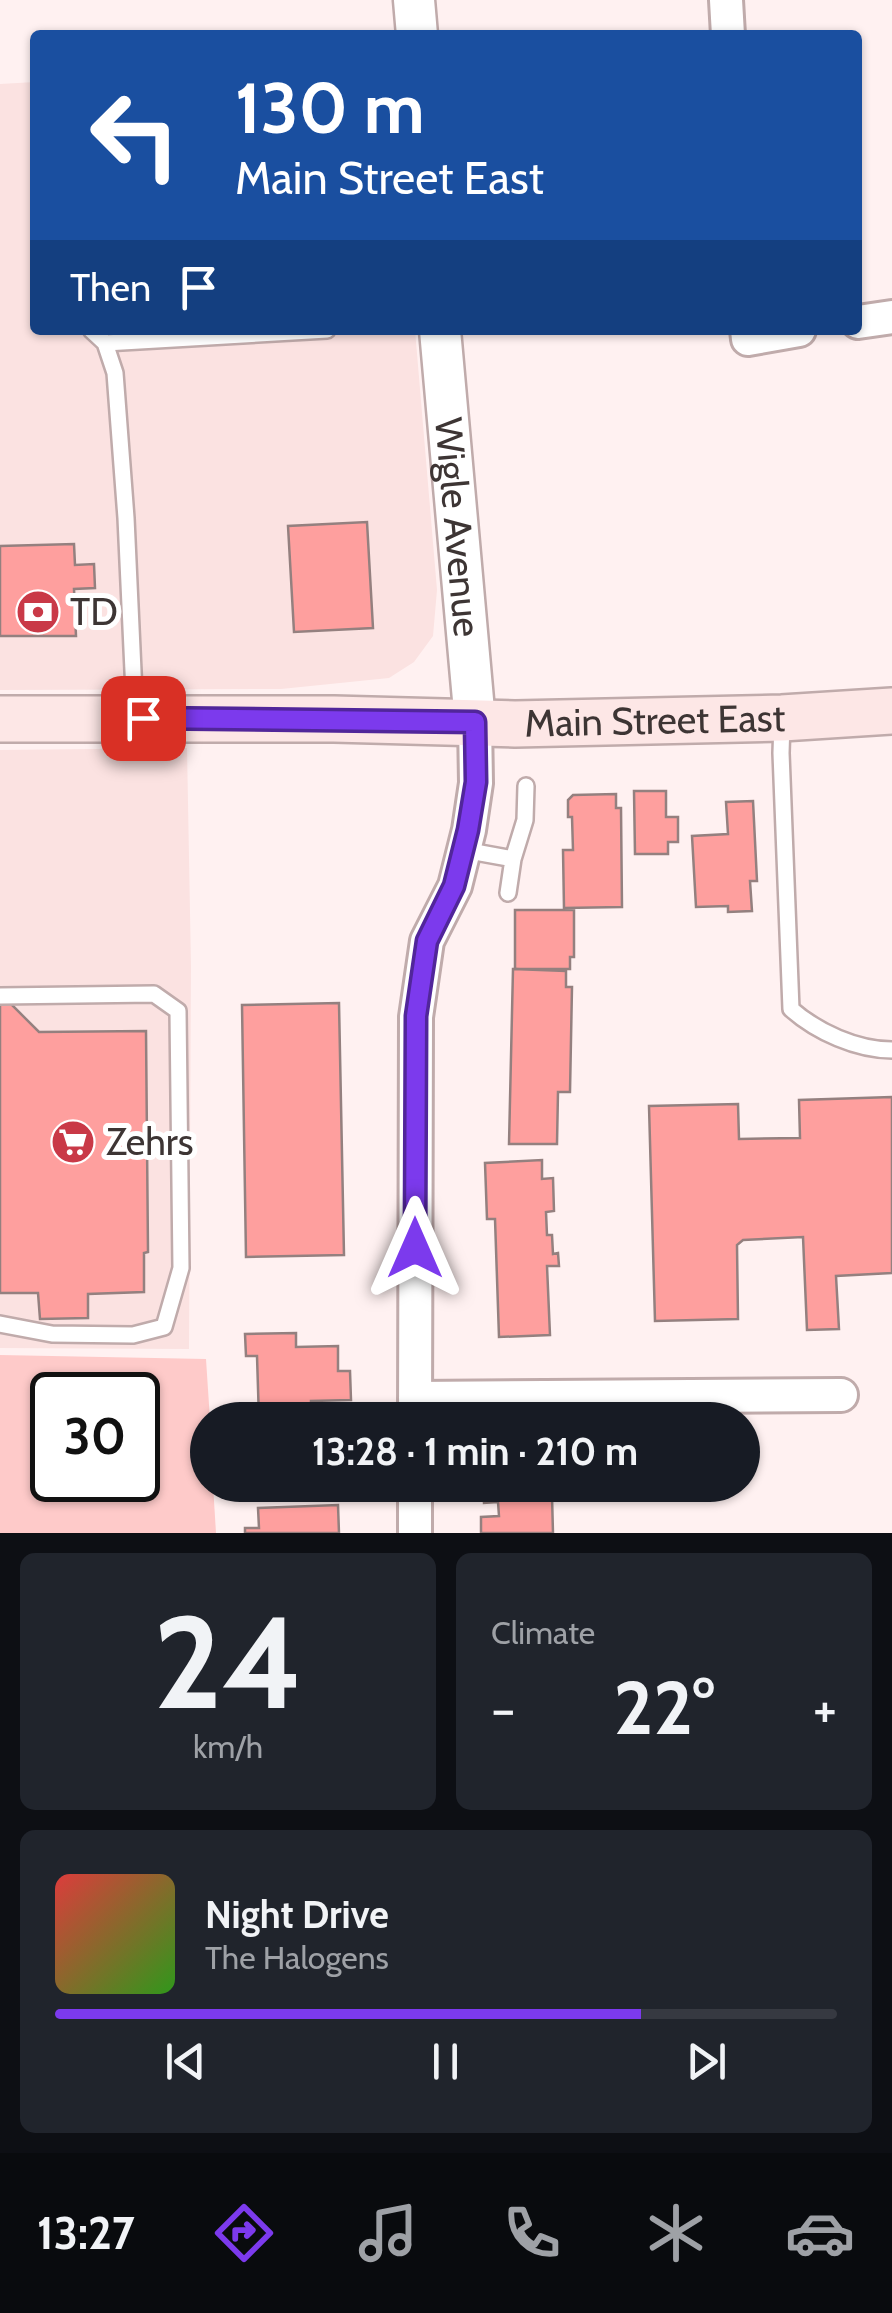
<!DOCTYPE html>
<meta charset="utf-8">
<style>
:root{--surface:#171b24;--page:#20242c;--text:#f1f3f6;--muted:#9ea1a6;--line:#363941;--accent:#7c3aed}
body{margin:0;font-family:Cabin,sans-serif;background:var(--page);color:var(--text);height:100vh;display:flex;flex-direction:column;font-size:38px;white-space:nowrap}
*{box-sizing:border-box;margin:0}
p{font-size:32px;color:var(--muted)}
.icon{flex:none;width:55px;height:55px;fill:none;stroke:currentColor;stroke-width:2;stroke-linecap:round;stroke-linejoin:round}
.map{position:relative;height:1533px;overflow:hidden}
.panel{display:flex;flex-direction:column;gap:20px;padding:20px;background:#0d0f14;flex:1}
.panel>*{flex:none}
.banner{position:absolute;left:30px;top:30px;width:832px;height:305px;border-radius:10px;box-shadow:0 2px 8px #0004;background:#1a4fa0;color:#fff;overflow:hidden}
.speed{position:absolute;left:30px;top:1372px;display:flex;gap:20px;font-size:50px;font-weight:700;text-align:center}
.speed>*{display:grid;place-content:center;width:130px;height:130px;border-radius:50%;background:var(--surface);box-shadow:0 2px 8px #0004;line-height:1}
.speed .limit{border:5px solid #111;border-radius:15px;background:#fff;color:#111}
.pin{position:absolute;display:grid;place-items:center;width:85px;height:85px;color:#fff;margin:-42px;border-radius:20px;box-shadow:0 5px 15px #0006}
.me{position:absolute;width:110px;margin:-55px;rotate:0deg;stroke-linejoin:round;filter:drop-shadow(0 0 8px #0008)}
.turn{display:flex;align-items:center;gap:35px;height:210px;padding:0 40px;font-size:45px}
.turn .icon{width:130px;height:130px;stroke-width:2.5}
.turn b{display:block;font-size:70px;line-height:85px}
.then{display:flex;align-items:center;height:95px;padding:0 40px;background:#0003;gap:20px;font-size:38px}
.big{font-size:75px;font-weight:800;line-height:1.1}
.panel .tile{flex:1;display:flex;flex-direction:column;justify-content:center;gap:15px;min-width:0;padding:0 35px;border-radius:15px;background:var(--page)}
.panel .dial{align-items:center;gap:0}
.dial b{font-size:130px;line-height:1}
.song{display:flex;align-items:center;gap:30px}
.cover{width:120px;height:120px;border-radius:15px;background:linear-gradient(135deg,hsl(0 70% 55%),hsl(110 70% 35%))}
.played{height:10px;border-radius:5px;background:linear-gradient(90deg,var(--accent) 75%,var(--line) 75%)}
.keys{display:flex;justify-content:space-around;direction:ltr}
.heat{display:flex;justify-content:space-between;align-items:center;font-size:55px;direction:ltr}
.panel .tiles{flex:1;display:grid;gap:20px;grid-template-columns:1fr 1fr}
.tile:last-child{grid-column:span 2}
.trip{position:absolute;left:190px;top:1402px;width:570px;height:100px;border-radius:50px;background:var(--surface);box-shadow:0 2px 8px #0004;font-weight:800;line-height:100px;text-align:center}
.tab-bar{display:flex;height:160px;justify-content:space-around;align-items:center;background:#090b0e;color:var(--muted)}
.tab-bar .icon{width:70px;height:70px}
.tab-bar .current{color:var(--accent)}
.tab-bar b{font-size:45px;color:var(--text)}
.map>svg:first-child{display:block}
.built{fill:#fbe2e1}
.green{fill:#fecac9;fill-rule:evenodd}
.building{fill:#fe9f9e;stroke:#94807f;stroke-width:2.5}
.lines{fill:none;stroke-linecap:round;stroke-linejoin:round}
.service-casing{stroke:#c0abab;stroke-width:20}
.minor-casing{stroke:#c0abab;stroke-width:38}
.tertiary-casing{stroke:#c0abab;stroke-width:45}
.secondary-casing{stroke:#c0abab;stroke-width:50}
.service{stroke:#fff;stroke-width:15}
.minor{stroke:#fff;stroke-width:32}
.tertiary{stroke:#fff;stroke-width:40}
.secondary{stroke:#fde7e6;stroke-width:45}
.route-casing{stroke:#51269a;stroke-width:25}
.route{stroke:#7c3aed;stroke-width:18}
.labels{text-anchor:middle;stroke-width:10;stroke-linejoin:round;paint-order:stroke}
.street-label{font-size:38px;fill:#3d3534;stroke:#fff}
.poi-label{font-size:38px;fill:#3d3534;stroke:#fff;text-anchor:start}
</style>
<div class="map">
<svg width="892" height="1533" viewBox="0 0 892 1533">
<rect width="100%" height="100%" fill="#fff1f1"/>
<path class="built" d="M 35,82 L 35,330 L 415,330 L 437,590 L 433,636 L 414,662 L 389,678 L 281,689 L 0,690 L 0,84 Z
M 187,748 L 191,966 L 189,1349 L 0,1348 L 0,750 Z"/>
<path class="green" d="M 0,1355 L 206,1359 L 210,1420 L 208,1420 L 208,1485 L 213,1485 L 216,1533 L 0,1533 ZM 52,1395 L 138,1395 L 138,1480 L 52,1480 Z"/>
<path class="building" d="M 367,522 L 373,628 L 294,632 L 288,526 Z
M 74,544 L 75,565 L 94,564 L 95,588 L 74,589 L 76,636 L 0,636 L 0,546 Z
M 634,791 L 666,791 L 666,817 L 678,817 L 678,842 L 668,842 L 668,854 L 635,854 Z
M 616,794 L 616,808 L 621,808 L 622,907 L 564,908 L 563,850 L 573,850 L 572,817 L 568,817 L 568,800 L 573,795 Z
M 753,801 L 757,881 L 750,881 L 752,911 L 728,912 L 728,906 L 696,907 L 692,836 L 728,834 L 726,802 Z
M 515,910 L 574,910 L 574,957 L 570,957 L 570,969 L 515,969 Z
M 513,969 L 566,971 L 566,987 L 572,987 L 570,1092 L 558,1092 L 557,1144 L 509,1144 Z
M 0,993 L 39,1032 L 146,1031 L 148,1252 L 144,1253 L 144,1292 L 88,1294 L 88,1318 L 40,1319 L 38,1293 L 0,1293 Z
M 339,1003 L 344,1255 L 246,1257 L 242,1005 Z
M 892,1097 L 892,1273 L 836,1276 L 839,1329 L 807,1330 L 803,1237 L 743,1240 L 737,1245 L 738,1319 L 655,1321 L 649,1106 L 738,1104 L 739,1139 L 800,1138 L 799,1100 Z
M 542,1160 L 542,1179 L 553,1178 L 554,1211 L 546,1212 L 547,1235 L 552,1235 L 553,1254 L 558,1253 L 559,1266 L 547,1266 L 550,1335 L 499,1337 L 495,1219 L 487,1219 L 485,1163 Z
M 296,1333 L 296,1347 L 338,1346 L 338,1371 L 350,1371 L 351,1400 L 311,1401 L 311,1420 L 259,1420 L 257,1356 L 246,1356 L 245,1334 Z
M 247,1485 L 298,1485 L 299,1488 L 247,1489 Z
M 483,1485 L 544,1485 L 545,1497 L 552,1496 L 553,1533 L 481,1533 L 481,1517 L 499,1516 L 498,1502 L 484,1503 Z
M 338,1505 L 339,1533 L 245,1533 L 245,1528 L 259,1528 L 258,1508 Z"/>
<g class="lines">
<defs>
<path id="service" d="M 91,330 L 105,343 L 115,373 L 126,518 L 135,715
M 105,343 L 327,330
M 782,722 L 781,753 L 791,1009 C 817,1032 857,1050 892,1050
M 464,850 L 513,859 L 525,820 L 526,786
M 508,893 L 513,859
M 0,996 L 154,994 L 178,1011 L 181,1268 L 164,1327 L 133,1335 L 52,1334 L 0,1324"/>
<path id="minor" d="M 726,0 L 728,35
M 858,322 L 892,317
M 747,330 L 748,339 L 799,330
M 415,1398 L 841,1395
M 415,1420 L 416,1017 L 427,941 L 455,886 L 469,830 L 476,783 L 475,722
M 415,1485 L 415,1533"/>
<g id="tertiary">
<path d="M 414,0 L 417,35"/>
<path id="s1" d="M 440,330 L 475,722"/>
</g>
<g id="secondary">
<path id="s2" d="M 0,719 L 334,719 L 515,724 L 782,718 L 892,711"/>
</g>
</defs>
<use href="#service" class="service-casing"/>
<use href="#minor" class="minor-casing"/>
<use href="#tertiary" class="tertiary-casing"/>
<use href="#secondary" class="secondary-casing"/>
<use href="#service" class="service"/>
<use href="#minor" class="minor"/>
<use href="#tertiary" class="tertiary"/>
<use href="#secondary" class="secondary"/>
</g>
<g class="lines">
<defs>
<path id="route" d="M 143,718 L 475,722 L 476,782 L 468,830 L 454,886 L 427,941 L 416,1016 L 415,1248"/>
</defs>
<use href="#route" class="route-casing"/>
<use href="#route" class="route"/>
</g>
<defs>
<symbol id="bank-disc" viewBox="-11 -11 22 22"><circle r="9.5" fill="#c93947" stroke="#fff"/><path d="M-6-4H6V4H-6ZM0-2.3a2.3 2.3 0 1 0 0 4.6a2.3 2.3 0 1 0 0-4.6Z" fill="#fff"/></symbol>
<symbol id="supermarket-disc" viewBox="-11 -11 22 22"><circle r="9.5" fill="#c93947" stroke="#fff"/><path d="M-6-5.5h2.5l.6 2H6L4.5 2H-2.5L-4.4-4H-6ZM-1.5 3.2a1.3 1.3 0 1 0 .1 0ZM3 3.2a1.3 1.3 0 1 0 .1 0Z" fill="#fff"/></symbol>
</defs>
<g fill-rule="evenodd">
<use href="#bank-disc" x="13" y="587" width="50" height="50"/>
<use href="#supermarket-disc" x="48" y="1117" width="50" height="50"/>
</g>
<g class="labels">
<g class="street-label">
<text dy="13" stroke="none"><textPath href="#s1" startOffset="198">Wigle Avenue</textPath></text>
<text dy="13" stroke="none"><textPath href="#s2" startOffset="655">Main Street East</textPath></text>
</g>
<g class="poi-label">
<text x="70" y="625">TD</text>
<text x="106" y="1155">Zehrs</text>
</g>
</g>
</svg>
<div class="speed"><div class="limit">30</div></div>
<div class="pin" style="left:143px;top:718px;background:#d93025"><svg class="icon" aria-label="arrive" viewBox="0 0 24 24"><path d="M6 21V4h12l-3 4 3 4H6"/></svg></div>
<svg class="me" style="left:415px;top:1248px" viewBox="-20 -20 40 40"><path d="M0-17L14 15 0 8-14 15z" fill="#7c3aed" stroke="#fff" stroke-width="4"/></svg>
<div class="trip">13:28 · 1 min · 210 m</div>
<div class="banner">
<div class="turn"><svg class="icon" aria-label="left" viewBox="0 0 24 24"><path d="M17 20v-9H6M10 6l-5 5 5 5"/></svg><div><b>130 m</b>Main Street East</div></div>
<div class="then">Then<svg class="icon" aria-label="arrive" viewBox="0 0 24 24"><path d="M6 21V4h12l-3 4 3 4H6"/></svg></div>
</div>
</div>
<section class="panel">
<div class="tiles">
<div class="tile dial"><b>24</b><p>km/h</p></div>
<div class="tile"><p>Climate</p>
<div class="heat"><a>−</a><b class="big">22°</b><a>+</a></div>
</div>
<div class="tile">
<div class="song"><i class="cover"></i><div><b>Night Drive</b><p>The Halogens</p></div></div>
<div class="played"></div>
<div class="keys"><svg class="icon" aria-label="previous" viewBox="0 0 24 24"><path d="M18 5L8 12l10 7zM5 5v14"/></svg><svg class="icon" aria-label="pause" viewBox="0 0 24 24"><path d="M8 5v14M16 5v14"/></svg><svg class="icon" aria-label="next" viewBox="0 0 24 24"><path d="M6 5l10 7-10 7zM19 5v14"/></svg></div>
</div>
</div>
</section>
<nav class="tab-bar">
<b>13:27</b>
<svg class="icon current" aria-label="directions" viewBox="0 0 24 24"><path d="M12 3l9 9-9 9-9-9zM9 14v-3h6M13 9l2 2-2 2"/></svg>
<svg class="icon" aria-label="music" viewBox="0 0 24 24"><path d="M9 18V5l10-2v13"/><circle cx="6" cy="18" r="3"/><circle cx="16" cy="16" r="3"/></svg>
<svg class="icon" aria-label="phone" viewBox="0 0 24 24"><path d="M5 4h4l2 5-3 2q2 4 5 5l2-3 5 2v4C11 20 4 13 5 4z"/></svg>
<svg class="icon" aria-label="climate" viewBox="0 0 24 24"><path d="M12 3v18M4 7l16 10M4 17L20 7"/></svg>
<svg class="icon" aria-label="car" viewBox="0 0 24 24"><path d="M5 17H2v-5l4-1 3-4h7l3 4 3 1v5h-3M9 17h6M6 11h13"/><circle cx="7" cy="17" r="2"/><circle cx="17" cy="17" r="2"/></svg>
</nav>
